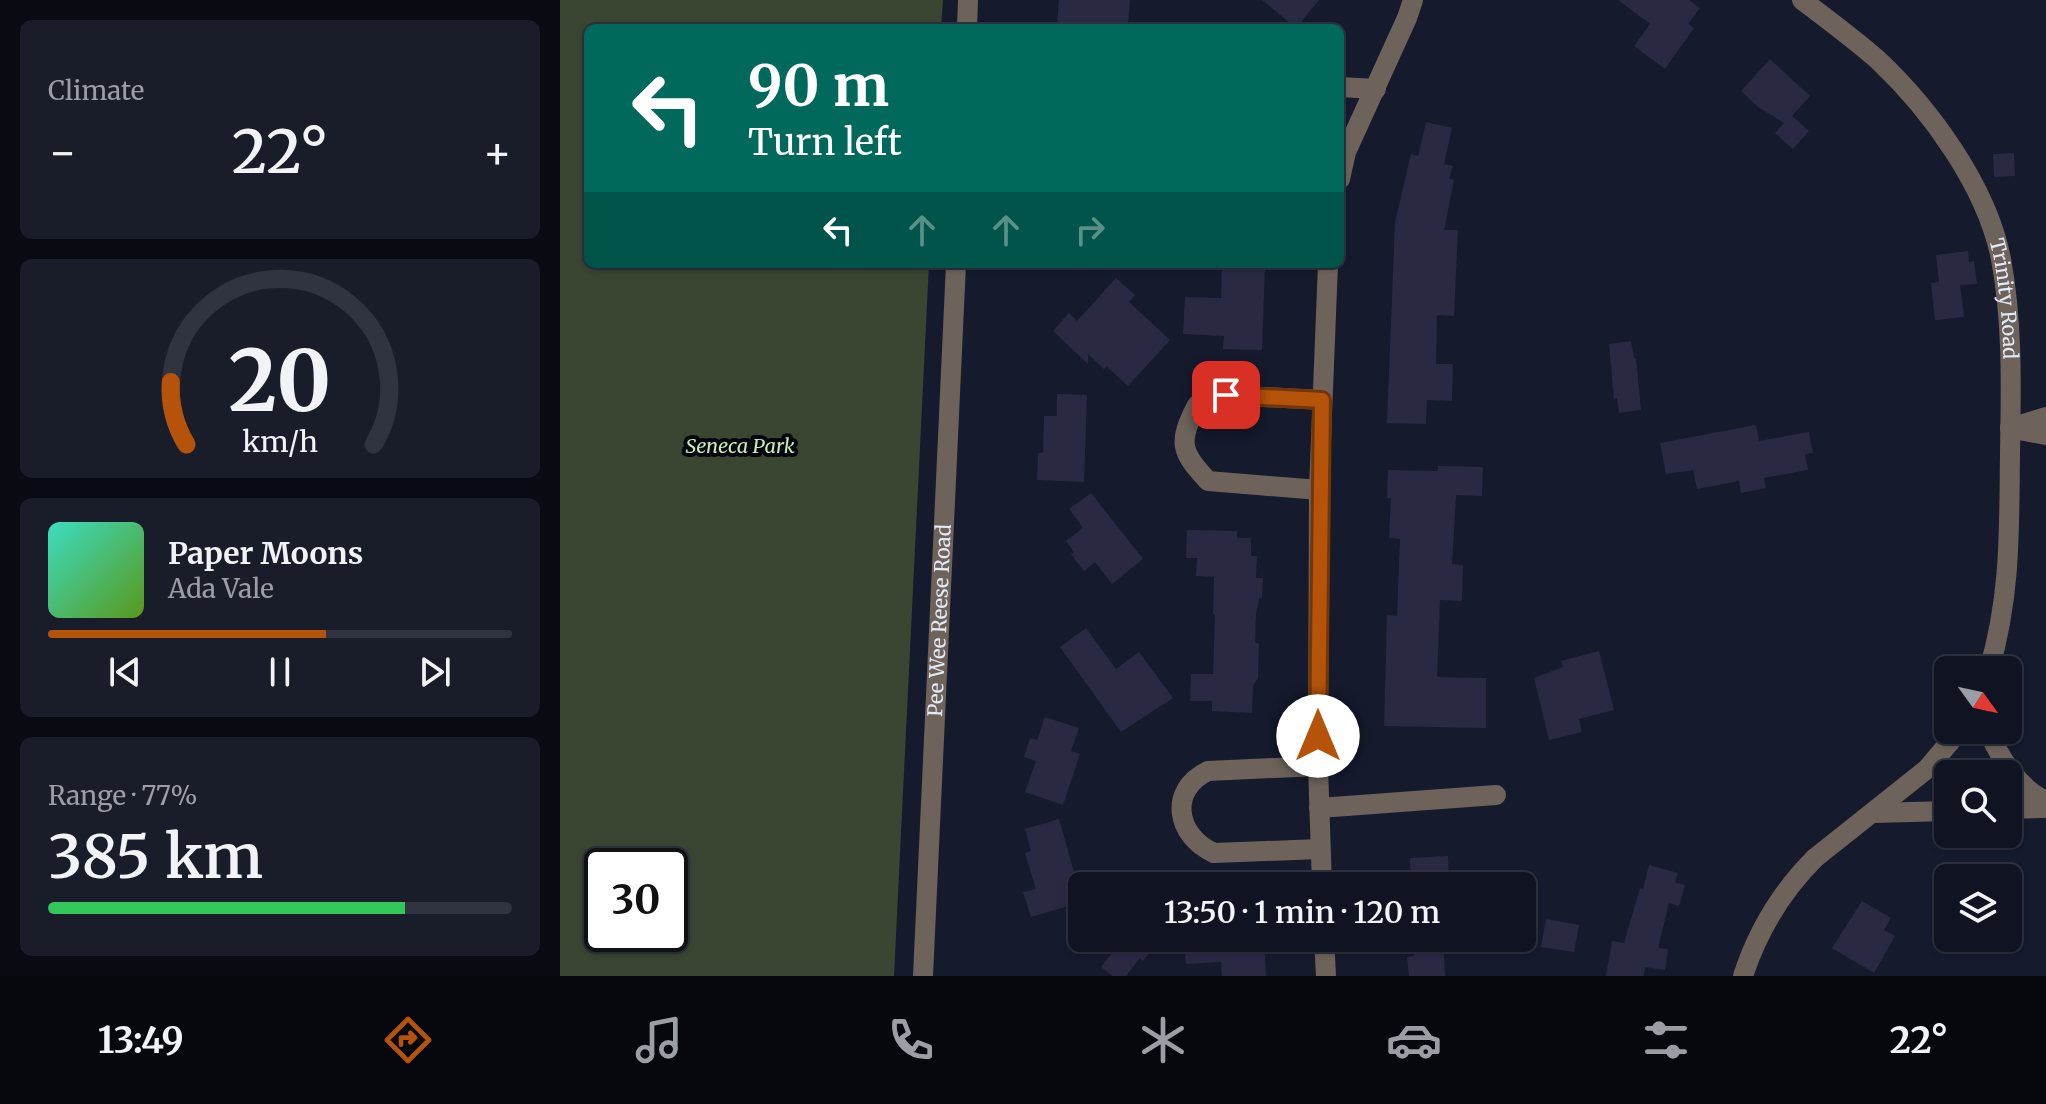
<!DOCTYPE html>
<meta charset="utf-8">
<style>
:root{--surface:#101422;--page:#191d2a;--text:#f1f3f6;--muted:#9c9ea5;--line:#303340;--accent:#b45309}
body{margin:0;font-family:Merriweather,serif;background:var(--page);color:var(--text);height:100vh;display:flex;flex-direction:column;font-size:30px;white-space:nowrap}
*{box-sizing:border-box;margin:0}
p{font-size:26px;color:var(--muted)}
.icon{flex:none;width:44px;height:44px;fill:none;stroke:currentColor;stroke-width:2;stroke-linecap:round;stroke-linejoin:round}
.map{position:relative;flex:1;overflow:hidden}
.sheet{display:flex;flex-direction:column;gap:20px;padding:20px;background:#090b13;width:560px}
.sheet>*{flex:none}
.top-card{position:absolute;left:24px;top:24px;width:760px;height:244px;border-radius:12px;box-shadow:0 2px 6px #0004,0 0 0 2px var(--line);background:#00695c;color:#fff;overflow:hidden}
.needle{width:52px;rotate:123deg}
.fabs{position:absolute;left:1374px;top:656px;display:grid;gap:16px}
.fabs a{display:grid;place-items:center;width:88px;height:88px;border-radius:12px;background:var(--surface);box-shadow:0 2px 6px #0004,0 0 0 2px var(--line);font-size:40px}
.speed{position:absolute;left:24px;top:848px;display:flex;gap:16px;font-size:40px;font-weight:700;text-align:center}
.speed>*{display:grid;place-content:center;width:104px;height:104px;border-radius:50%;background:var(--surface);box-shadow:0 2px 6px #0004,0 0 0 2px var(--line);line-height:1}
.speed .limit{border:4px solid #111;border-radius:12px;background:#fff;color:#111}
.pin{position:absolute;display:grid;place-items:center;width:68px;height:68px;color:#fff;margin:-34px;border-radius:16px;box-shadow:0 4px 12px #0006}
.me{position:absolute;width:88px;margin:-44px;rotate:0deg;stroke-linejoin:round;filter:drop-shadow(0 0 6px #0008)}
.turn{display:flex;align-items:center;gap:28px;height:168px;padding:0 32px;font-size:36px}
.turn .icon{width:104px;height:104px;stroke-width:2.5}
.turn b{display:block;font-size:56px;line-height:68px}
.lanes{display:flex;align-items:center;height:76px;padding:0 32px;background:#0003;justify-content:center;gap:40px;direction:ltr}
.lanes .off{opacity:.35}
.big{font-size:60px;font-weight:600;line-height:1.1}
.sheet .tile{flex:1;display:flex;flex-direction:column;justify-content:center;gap:12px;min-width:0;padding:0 28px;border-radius:12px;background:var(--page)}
.sheet .dial{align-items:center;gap:0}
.dial svg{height:208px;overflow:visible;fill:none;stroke:var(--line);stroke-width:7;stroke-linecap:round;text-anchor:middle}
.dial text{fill:var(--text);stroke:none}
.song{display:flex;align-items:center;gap:24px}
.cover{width:96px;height:96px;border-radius:12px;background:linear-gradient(135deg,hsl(170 70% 55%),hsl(90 70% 35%))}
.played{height:8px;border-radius:4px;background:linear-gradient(90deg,var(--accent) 60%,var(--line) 60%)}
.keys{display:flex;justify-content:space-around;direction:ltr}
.heat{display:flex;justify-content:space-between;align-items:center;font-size:44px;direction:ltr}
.charge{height:12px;border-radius:6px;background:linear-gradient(90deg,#34c759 77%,var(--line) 0)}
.trip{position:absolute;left:508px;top:872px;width:468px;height:80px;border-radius:12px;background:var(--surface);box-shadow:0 2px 6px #0004,0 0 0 2px var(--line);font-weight:600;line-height:80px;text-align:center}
.tab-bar{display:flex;height:128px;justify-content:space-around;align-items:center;background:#06080e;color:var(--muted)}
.tab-bar .icon{width:56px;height:56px}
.tab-bar .current{color:var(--accent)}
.tab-bar b{font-size:36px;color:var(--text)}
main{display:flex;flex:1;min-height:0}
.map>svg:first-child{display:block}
.green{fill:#3a4532;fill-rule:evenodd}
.building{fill:#292944}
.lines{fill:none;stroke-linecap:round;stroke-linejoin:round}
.minor{stroke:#6d635b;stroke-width:20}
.route-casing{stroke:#753606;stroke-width:20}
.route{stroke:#b45309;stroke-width:14}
.labels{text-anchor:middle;stroke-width:8;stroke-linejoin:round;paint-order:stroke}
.street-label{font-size:20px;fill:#e5eaf7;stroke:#04060d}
.park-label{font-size:20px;font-style:italic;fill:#ccecb6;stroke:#04060d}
</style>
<main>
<section class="sheet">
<div class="tile"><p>Climate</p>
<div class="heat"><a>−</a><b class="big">22°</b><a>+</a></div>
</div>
<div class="tile dial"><svg viewBox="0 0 100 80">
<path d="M14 69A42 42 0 1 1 86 69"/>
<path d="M14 69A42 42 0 0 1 8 45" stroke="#b45309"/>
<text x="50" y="56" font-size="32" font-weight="700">20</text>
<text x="50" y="72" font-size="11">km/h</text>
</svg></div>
<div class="tile">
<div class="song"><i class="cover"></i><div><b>Paper Moons</b><p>Ada Vale</p></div></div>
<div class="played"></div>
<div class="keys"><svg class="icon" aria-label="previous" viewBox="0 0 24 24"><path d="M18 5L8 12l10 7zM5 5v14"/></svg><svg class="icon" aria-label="pause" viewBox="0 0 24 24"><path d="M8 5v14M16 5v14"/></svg><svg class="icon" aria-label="next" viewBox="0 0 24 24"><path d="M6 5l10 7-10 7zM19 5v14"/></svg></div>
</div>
<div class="tile"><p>Range · 77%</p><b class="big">385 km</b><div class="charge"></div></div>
</section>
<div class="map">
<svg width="1486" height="976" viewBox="0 0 1486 976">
<rect width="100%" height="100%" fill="#151a2d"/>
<path class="green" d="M 0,0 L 383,0 L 381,28 L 28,28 L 28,264 L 369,264 L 334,976 L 0,976 ZM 42,866 L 110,866 L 110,934 L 42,934 Z"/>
<path class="building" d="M 499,0 L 570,0 L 568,26 L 532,23 L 532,28 L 497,28 Z
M 702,0 L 759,0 L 736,28 Z
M 1058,0 L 1129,0 L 1140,8 L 1128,24 L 1134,28 L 1105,69 L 1074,46 L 1090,24 Z
M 1210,59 L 1250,96 L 1232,116 L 1249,131 L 1233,149 L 1215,133 L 1224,123 L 1198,107 L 1181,91 Z
M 866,122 L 892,128 L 884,164 L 893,166 L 889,179 L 894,180 L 884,230 L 898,230 L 894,316 L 877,315 L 876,364 L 893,364 L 892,401 L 867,400 L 866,424 L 827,423 L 835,222 L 851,154 L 858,156 Z
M 1454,153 L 1455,176 L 1434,177 L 1433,154 Z
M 1408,251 L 1409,262 L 1414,261 L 1417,284 L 1400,285 L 1404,317 L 1375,320 L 1371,283 L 1379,282 L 1376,255 Z
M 662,264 L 705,266 L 702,350 L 663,349 L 664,336 L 623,334 L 625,297 L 661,298 Z
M 556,278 L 575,295 L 569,302 L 610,340 L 568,386 L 547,367 L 544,369 L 528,354 L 528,364 L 493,331 L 509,313 L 517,321 Z
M 1071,341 L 1074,358 L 1076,358 L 1081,410 L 1059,413 L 1057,398 L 1054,399 L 1049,344 Z
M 497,394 L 527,395 L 524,482 L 477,480 L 478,453 L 483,453 L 484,416 L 497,416 Z
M 1196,425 L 1199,441 L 1249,432 L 1253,453 L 1245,454 L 1248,470 L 1204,478 L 1206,488 L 1181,493 L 1179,481 L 1137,489 L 1133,470 L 1106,474 L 1100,443 Z
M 878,466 L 923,467 L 922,496 L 896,495 L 892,564 L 903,565 L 902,601 L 880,600 L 877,677 L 926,678 L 926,728 L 824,726 L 827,615 L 837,616 L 840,539 L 829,538 L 831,498 L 827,498 L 828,470 L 878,471 Z
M 531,493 L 583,559 L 552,584 L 535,562 L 524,571 L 511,554 L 514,552 L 506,541 L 523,528 L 509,509 Z
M 627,530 L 677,531 L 677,538 L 691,538 L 691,556 L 697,556 L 696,578 L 703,578 L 702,598 L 699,598 L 696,614 L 695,643 L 699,643 L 698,678 L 693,686 L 692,713 L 652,711 L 652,701 L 630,701 L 631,674 L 653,674 L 655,614 L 653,614 L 654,577 L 636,576 L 637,558 L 626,558 Z
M 526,628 L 556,669 L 579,652 L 613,698 L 561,732 L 500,647 Z
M 1039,651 L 1054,710 L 1019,719 L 1022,732 L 989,740 L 974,678 L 1003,667 L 1001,661 Z
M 485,717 L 519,728 L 511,751 L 520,754 L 503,805 L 465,792 L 476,761 L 464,757 L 470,738 L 477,740 Z
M 499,819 L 514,872 L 510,873 L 519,903 L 471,917 L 463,892 L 476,889 L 465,853 L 471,851 L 465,829 Z
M 888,856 L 889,880 L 886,880 L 887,886 L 851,886 L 850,858 Z
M 1089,865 L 1118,873 L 1115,882 L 1125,885 L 1119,906 L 1109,903 L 1098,948 L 1108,949 L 1105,970 L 1085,967 L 1084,976 L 1046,976 L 1052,941 L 1064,943 L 1080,888 L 1083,889 Z
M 1302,901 L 1331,918 L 1324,930 L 1335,936 L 1314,973 L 1272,948 Z
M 986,919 L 1019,925 L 1014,952 L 981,947 Z
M 553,938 L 601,938 L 583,961 L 580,958 L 566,976 L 553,976 L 541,967 L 560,943 Z
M 624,938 L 704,938 L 706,976 L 662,976 L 661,962 L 626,964 Z
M 853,938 L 883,938 L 885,976 L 849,976 L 847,957 L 854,956 Z"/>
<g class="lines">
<g class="minor">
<path id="s1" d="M 1242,0 C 1267,19 1294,39 1318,60 C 1371,110 1427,187 1441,259 C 1453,324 1451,388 1450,453 C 1449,530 1451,595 1429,670"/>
<path d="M 407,28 L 408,0"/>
<path d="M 780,87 L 816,89"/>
<path d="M 780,179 L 786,152 L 847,18 L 853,0"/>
<path d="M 1450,428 L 1486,417"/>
<path d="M 1454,429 L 1486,435"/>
<path d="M 759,490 L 648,481 C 620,451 618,442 637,405 L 666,395 L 762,400"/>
<path d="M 1428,730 C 1439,757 1459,789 1486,801"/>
<path d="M 758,766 L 648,771 C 608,790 616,836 654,853 L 760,849"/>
<path d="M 759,808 L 936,795"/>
<path d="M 1448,809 L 1486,808"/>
<path d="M 1313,813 L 1388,811"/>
<path d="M 762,886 L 758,766 L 759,490 L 768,264"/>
<path d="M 764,938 L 766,976"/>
<path id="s2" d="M 363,976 L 396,264"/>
<path d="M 1183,976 C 1198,930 1221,892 1255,858 L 1367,769 L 1400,730"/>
</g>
</g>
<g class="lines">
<defs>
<path id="route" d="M 666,395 L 762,400 L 758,736"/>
</defs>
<use href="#route" class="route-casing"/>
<use href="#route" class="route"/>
</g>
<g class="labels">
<g class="street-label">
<text dy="7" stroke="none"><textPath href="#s1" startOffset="374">Trinity Road</textPath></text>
<text dy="7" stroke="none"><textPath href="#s2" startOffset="356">Pee Wee Reese Road</textPath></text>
</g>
<g class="park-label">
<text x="180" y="453">Seneca Park</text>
</g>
</g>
</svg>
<div class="fabs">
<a><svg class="needle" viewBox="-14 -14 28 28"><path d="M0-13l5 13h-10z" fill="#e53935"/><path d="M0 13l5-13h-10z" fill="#9c9ea5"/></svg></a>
<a><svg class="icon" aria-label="search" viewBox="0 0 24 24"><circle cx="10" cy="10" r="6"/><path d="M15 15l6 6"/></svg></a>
<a><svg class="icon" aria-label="layers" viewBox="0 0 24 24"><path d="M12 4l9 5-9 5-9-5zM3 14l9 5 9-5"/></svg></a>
</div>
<div class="speed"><div class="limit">30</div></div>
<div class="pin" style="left:666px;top:395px;background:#d93025"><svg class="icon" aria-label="arrive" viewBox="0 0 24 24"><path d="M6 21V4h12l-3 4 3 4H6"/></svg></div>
<svg class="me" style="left:758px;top:736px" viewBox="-20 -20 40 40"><circle r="19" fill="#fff"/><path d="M0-13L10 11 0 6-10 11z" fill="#b45309"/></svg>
<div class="trip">13:50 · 1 min · 120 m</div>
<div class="top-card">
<div class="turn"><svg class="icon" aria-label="left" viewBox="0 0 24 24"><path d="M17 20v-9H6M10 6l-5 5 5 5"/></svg><div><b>90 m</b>Turn left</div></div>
<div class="lanes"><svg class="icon" aria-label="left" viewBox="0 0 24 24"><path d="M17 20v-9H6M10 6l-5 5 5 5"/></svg><svg class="icon off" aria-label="ahead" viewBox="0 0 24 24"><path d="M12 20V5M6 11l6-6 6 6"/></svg><svg class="icon off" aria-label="ahead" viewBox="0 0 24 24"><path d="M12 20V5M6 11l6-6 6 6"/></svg><svg class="icon off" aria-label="right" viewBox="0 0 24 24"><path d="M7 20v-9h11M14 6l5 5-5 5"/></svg></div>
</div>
</div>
</main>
<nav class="tab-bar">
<b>13:49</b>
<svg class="icon current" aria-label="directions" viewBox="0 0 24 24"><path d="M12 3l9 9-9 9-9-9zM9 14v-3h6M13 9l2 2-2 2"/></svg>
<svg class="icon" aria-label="music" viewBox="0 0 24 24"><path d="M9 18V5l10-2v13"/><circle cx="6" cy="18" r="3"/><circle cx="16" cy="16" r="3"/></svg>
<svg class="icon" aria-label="phone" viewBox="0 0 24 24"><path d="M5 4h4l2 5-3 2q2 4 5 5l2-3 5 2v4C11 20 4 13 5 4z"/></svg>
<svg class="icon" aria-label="climate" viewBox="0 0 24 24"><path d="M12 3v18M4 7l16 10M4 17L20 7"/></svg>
<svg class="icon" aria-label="car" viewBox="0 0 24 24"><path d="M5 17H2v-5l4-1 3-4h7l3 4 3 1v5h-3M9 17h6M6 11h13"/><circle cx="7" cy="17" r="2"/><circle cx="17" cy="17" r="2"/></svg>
<svg class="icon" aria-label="filters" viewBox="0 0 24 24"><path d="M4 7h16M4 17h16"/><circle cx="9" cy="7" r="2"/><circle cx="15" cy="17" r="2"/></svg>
<b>22°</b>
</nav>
